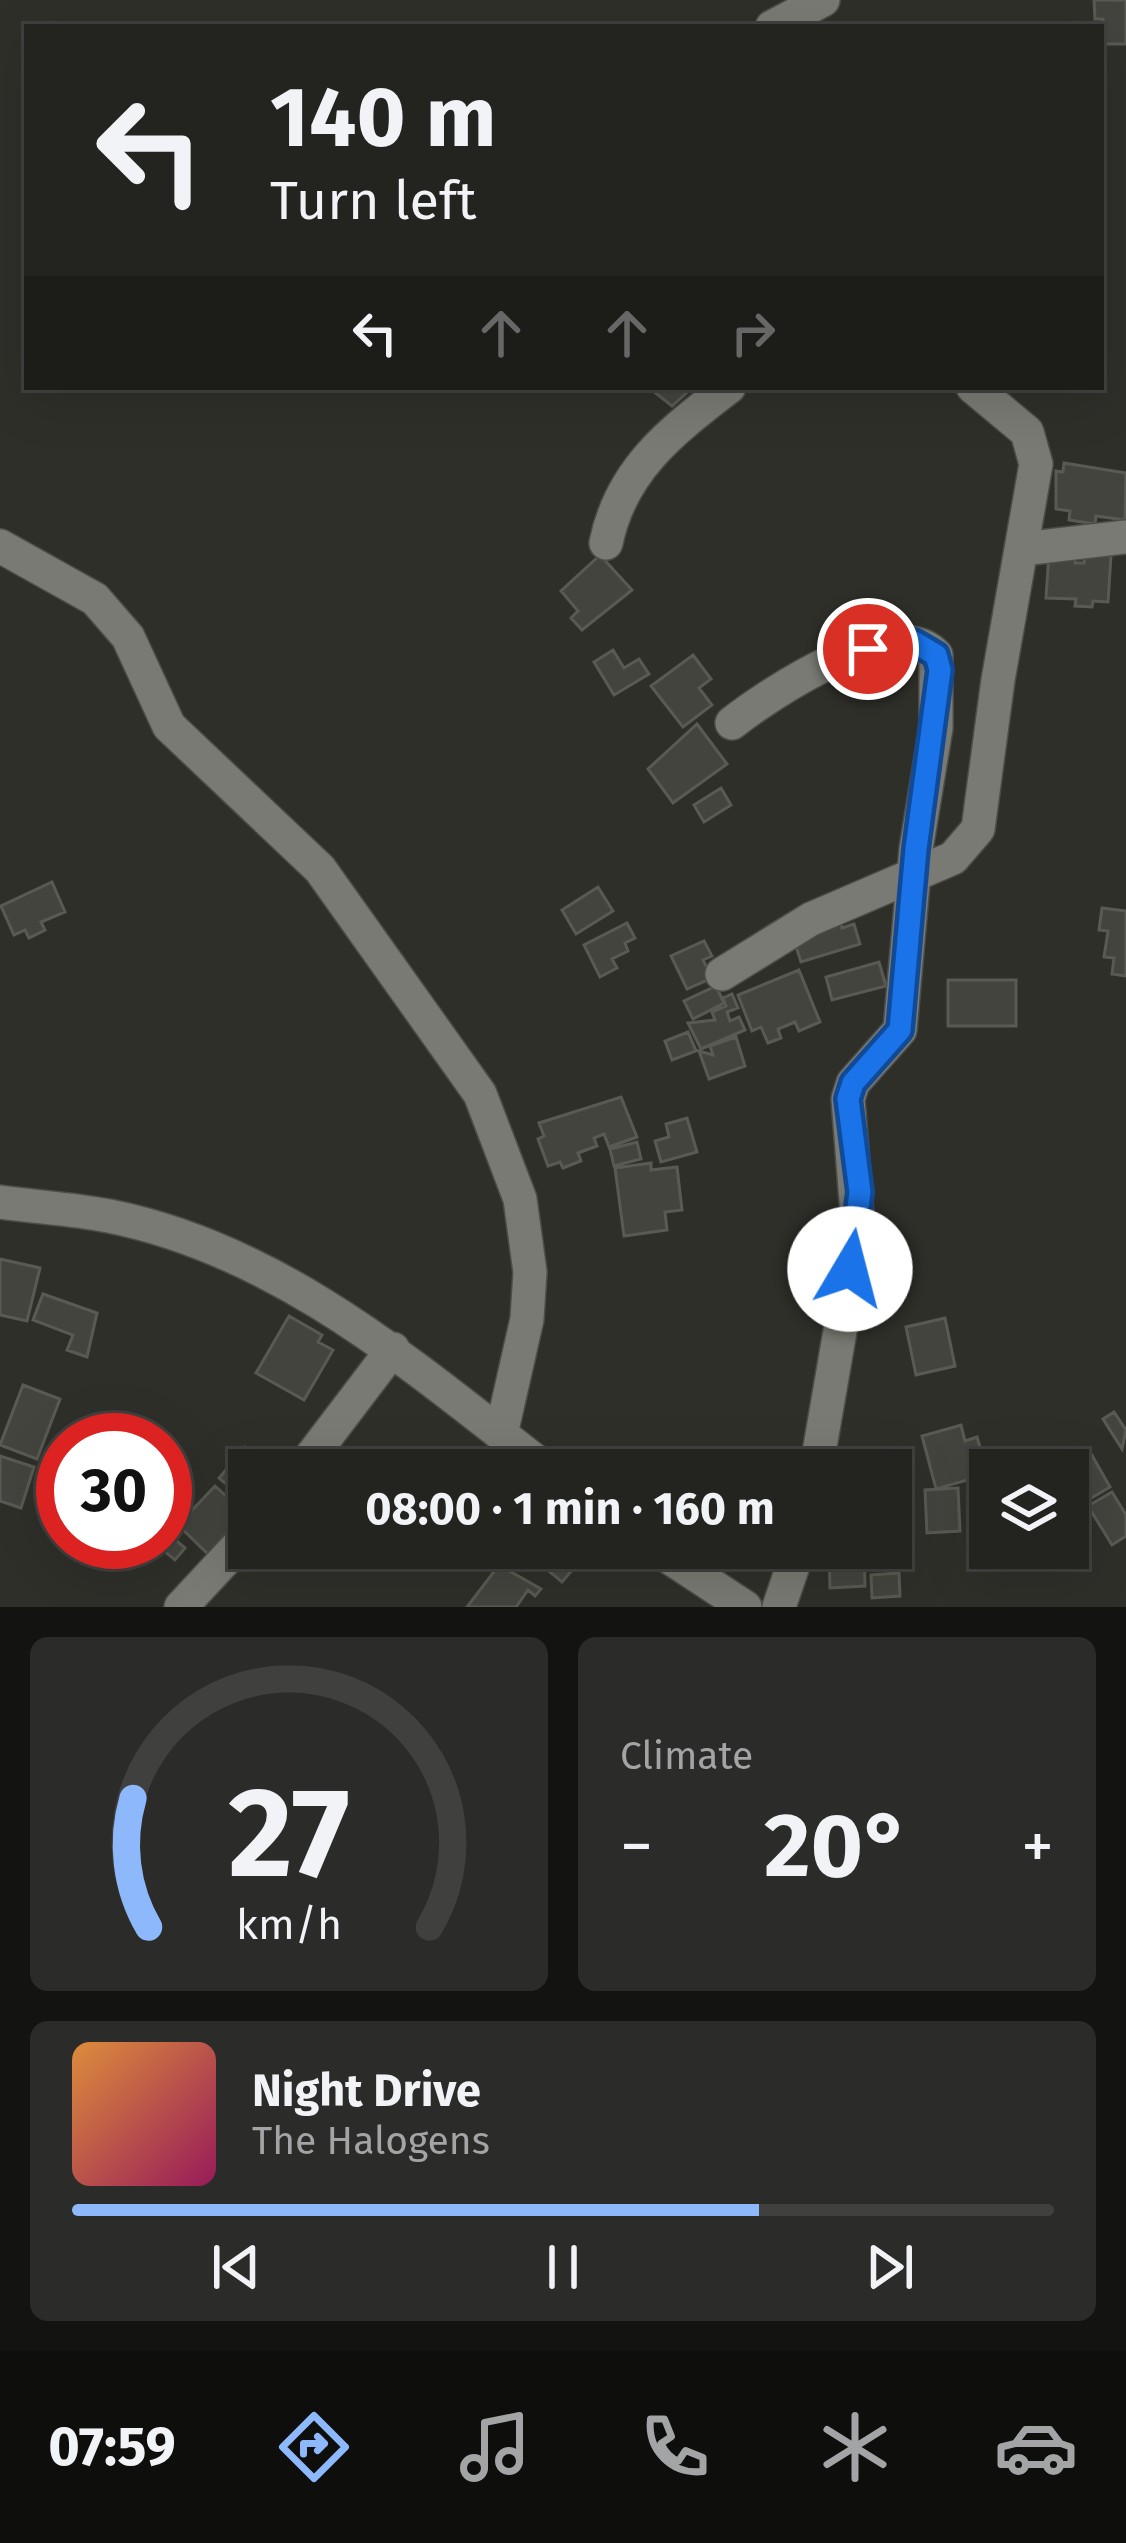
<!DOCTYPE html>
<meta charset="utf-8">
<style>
:root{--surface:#232320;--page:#2b2b29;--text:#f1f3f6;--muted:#a3a4a5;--line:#40403e;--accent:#8db9fc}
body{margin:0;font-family:"Fira Sans",sans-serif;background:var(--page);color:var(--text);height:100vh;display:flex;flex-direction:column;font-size:45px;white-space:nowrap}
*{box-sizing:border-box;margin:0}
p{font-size:39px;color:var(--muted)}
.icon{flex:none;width:66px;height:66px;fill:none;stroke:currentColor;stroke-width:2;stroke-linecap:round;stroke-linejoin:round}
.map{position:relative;height:1607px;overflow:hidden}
.drawer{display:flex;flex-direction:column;gap:30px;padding:30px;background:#131312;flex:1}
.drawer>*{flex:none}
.hud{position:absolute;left:24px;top:24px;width:1080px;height:366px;border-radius:0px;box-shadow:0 12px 48px #0002,0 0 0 3px var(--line);background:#232320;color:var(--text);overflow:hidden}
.buttons{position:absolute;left:969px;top:1449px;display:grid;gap:24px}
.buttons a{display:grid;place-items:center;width:120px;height:120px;border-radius:0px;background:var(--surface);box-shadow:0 12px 48px #0002,0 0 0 3px var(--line);font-size:60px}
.speed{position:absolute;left:36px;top:1413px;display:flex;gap:24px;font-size:60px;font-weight:700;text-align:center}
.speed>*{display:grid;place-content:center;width:156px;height:156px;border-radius:50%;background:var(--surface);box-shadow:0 12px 48px #0002,0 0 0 3px var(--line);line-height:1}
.speed .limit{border:18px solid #d22;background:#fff;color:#111}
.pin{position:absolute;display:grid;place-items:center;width:102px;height:102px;color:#fff;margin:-51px;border:6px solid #fff;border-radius:50%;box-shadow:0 3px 12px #0007}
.me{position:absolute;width:132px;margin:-66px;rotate:8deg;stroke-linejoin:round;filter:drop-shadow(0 0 9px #0008)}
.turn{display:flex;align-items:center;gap:42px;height:252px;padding:0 48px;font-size:54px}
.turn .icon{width:156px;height:156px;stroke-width:2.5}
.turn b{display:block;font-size:84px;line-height:102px}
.lanes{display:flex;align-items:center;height:114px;padding:0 48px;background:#0003;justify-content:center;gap:60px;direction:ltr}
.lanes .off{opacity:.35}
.big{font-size:90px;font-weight:700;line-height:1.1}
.drawer .card{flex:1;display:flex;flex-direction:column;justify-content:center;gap:18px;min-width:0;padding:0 42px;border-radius:18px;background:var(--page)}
.drawer .dial{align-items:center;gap:0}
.dial svg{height:312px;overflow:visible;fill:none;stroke:var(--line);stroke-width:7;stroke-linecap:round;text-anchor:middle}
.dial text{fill:var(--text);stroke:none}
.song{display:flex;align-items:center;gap:36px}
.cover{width:144px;height:144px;border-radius:18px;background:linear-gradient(135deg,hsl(30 70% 55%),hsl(330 70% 35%))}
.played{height:12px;border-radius:6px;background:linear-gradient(90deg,var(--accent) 70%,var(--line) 70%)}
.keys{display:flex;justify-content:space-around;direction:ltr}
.heat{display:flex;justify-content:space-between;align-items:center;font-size:66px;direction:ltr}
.drawer .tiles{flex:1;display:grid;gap:30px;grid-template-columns:1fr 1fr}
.card:last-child{grid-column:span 2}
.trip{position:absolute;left:228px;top:1449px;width:684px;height:120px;border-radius:0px;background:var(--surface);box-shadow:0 12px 48px #0002,0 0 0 3px var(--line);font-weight:700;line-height:120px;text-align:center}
.tabs{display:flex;height:192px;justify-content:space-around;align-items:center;background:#0e0e0d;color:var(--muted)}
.tabs .icon{width:84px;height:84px}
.tabs .active{color:var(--accent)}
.tabs b{font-size:54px;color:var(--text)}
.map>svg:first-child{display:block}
.building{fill:#44443f;stroke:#5a5a54;stroke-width:3}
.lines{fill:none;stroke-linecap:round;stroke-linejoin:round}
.street-casing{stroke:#4c4c48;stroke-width:36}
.street{stroke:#7a7a74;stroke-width:33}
.route-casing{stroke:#114b97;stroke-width:30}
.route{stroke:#1a73e8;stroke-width:21}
</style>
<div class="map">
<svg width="1126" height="1607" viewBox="0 0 1126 1607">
<rect width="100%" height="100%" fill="#2f2f2a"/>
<path class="building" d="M 1094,0 L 1126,0 L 1126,44 L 1104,44 L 1103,19 L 1095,19 Z
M 648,387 L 693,387 L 672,406 Z
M 1064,463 L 1126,473 L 1125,520 L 1096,516 L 1095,524 L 1069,520 L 1070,511 L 1056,509 L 1056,471 L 1063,472 Z
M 1049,553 L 1075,554 L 1075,563 L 1084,563 L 1085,554 L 1111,556 L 1108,602 L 1093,601 L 1092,607 L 1075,606 L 1076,599 L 1046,598 Z
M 600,555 L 632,590 L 582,630 L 571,618 L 578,611 L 561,591 Z
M 613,650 L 624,668 L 639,659 L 649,674 L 614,695 L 594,662 Z
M 693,655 L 711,679 L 699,688 L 712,705 L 683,727 L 651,686 Z
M 697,724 L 727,764 L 673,803 L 648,769 Z
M 721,788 L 731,805 L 704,822 L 694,805 Z
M 52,882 L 65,912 L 41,922 L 45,930 L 29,938 L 25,930 L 14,935 L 1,906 Z
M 598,887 L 613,911 L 576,934 L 562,910 Z
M 1102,908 L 1126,911 L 1126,976 L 1112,974 L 1114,958 L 1104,957 L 1108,931 L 1099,930 Z
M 839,917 L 842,928 L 854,924 L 860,944 L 801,962 L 793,937 Z
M 627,923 L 635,938 L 625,943 L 628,951 L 612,959 L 617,968 L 600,977 L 584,945 Z
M 704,941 L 712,956 L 703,960 L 712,978 L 687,989 L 671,956 Z
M 879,962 L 886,986 L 832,1000 L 826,977 Z
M 799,970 L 820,1022 L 799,1031 L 795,1022 L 778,1029 L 781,1038 L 768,1043 L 761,1027 L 752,1031 L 738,995 Z
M 948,980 L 1016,980 L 1016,1026 L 948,1026 Z
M 716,986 L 724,1003 L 693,1019 L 684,1001 Z
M 732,994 L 738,1008 L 727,1012 L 730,1021 L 739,1017 L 745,1030 L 701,1049 L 688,1023 L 715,1020 L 712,1012 L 726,1006 L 723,998 Z
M 688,1032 L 696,1051 L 672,1060 L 665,1041 Z
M 736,1037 L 745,1066 L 709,1079 L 699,1051 L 713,1055 L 710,1046 Z
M 621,1097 L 637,1137 L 609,1147 L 604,1134 L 594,1138 L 597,1146 L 578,1153 L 581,1161 L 563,1168 L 560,1162 L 548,1166 L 538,1139 L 544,1136 L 539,1123 Z
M 687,1118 L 697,1152 L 661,1162 L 655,1141 L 669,1137 L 666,1124 Z
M 637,1142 L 641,1159 L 614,1166 L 610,1149 Z
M 651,1163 L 651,1170 L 677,1167 L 682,1210 L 665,1212 L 667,1230 L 624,1236 L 615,1168 Z
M 0,1259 L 40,1268 L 27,1321 L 0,1315 Z
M 43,1294 L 97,1313 L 87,1357 L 67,1350 L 73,1335 L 33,1320 Z
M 289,1316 L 322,1335 L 318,1342 L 333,1350 L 304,1400 L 256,1373 Z
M 945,1318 L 955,1366 L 916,1375 L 906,1327 Z
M 23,1385 L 60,1399 L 37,1459 L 0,1445 Z
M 1114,1412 L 1126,1430 L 1122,1449 L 1103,1419 Z
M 961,1425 L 965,1441 L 977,1437 L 984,1461 L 974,1464 L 978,1477 L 936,1489 L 922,1436 Z
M 245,1447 L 272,1470 L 249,1470 L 249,1503 L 219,1478 Z
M 1089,1450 L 1110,1487 L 1088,1500 L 1067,1462 Z
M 0,1456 L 34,1467 L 21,1508 L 0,1501 Z
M 215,1486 L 245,1513 L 208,1554 L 178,1525 Z
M 958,1488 L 960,1531 L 927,1533 L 925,1490 Z
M 1112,1492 L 1126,1515 L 1126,1536 L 1112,1545 L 1088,1506 Z
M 165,1531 L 185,1548 L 175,1560 L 153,1542 L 165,1542 Z
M 521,1548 L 591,1548 L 562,1582 Z
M 849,1548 L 864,1548 L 865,1586 L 830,1588 L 829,1553 Z
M 499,1565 L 541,1589 L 535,1596 L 528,1590 L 516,1607 L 467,1607 Z
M 899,1573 L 900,1596 L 872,1598 L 871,1575 Z"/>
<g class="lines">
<defs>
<path id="street" d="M 772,27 L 823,0
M 606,543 C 621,469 672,431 729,387
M 0,546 L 95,599 L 128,637 L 169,726 L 320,869 L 480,1094 L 520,1199 L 530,1272 L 527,1319 L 501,1434
M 1023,549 L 1126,537
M 732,723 C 769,694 894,610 936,655 L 936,728 L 916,849 L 900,1030 L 853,1083 L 848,1099 L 858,1227 L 816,1470
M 722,974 L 811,919 L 953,858 L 978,829 L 998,680 L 1036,464 L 1027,432 L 973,387
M 0,1202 C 36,1207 73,1209 109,1216 C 280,1250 414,1367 547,1470
M 301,1470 L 393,1349
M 655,1548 L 745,1607
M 181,1607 L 249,1534
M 779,1607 L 799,1548"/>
</defs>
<use href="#street" class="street-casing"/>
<use href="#street" class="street"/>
</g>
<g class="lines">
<defs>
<path id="route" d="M 850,1269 L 860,1192 L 848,1099 L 853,1083 L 900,1030 L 916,849 L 940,670 L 936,655 L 914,642 L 868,649"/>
</defs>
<use href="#route" class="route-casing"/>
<use href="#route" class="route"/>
</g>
</svg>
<div class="buttons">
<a><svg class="icon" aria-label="layers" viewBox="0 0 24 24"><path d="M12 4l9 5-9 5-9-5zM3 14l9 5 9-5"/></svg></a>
</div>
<div class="speed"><div class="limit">30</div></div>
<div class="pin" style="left:868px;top:649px;background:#d93025"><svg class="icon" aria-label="arrive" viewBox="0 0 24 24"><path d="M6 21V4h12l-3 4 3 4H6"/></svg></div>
<svg class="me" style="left:850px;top:1269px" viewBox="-20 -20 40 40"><circle r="19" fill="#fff"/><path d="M0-13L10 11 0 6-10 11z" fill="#1a73e8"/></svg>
<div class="trip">08:00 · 1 min · 160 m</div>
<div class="hud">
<div class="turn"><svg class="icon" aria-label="left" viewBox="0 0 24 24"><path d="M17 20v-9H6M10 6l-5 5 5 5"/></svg><div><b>140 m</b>Turn left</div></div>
<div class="lanes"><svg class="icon" aria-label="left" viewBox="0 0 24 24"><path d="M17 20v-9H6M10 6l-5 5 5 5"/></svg><svg class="icon off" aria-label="ahead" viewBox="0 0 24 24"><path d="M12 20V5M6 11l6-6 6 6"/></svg><svg class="icon off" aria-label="ahead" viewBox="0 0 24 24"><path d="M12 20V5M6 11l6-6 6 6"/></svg><svg class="icon off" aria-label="right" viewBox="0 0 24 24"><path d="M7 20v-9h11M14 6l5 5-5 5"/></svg></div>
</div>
</div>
<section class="drawer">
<div class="tiles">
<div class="card dial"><svg viewBox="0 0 100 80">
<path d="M14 69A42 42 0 1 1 86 69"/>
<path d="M14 69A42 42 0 0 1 10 36" stroke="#8db9fc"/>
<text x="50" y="56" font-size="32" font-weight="700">27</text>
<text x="50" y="72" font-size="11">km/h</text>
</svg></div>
<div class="card"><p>Climate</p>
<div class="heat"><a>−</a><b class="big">20°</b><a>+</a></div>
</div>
<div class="card">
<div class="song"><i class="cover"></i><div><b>Night Drive</b><p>The Halogens</p></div></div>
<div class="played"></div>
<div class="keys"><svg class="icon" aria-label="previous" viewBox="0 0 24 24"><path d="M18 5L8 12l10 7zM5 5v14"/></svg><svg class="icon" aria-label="pause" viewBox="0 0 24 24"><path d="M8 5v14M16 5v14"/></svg><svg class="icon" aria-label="next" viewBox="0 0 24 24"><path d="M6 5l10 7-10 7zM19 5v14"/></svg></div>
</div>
</div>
</section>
<nav class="tabs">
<b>07:59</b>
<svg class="icon active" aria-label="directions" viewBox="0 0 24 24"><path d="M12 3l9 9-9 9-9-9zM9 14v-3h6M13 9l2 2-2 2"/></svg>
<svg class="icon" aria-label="music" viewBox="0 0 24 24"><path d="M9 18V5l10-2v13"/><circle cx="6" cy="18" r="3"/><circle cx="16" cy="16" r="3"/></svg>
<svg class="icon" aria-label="phone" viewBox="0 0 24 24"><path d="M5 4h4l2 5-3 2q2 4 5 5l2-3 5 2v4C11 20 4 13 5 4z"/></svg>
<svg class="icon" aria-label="climate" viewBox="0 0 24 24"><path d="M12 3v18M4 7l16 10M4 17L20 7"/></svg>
<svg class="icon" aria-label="car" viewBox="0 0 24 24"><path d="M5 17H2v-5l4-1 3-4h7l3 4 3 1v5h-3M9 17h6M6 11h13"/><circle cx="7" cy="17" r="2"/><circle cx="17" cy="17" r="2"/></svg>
</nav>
